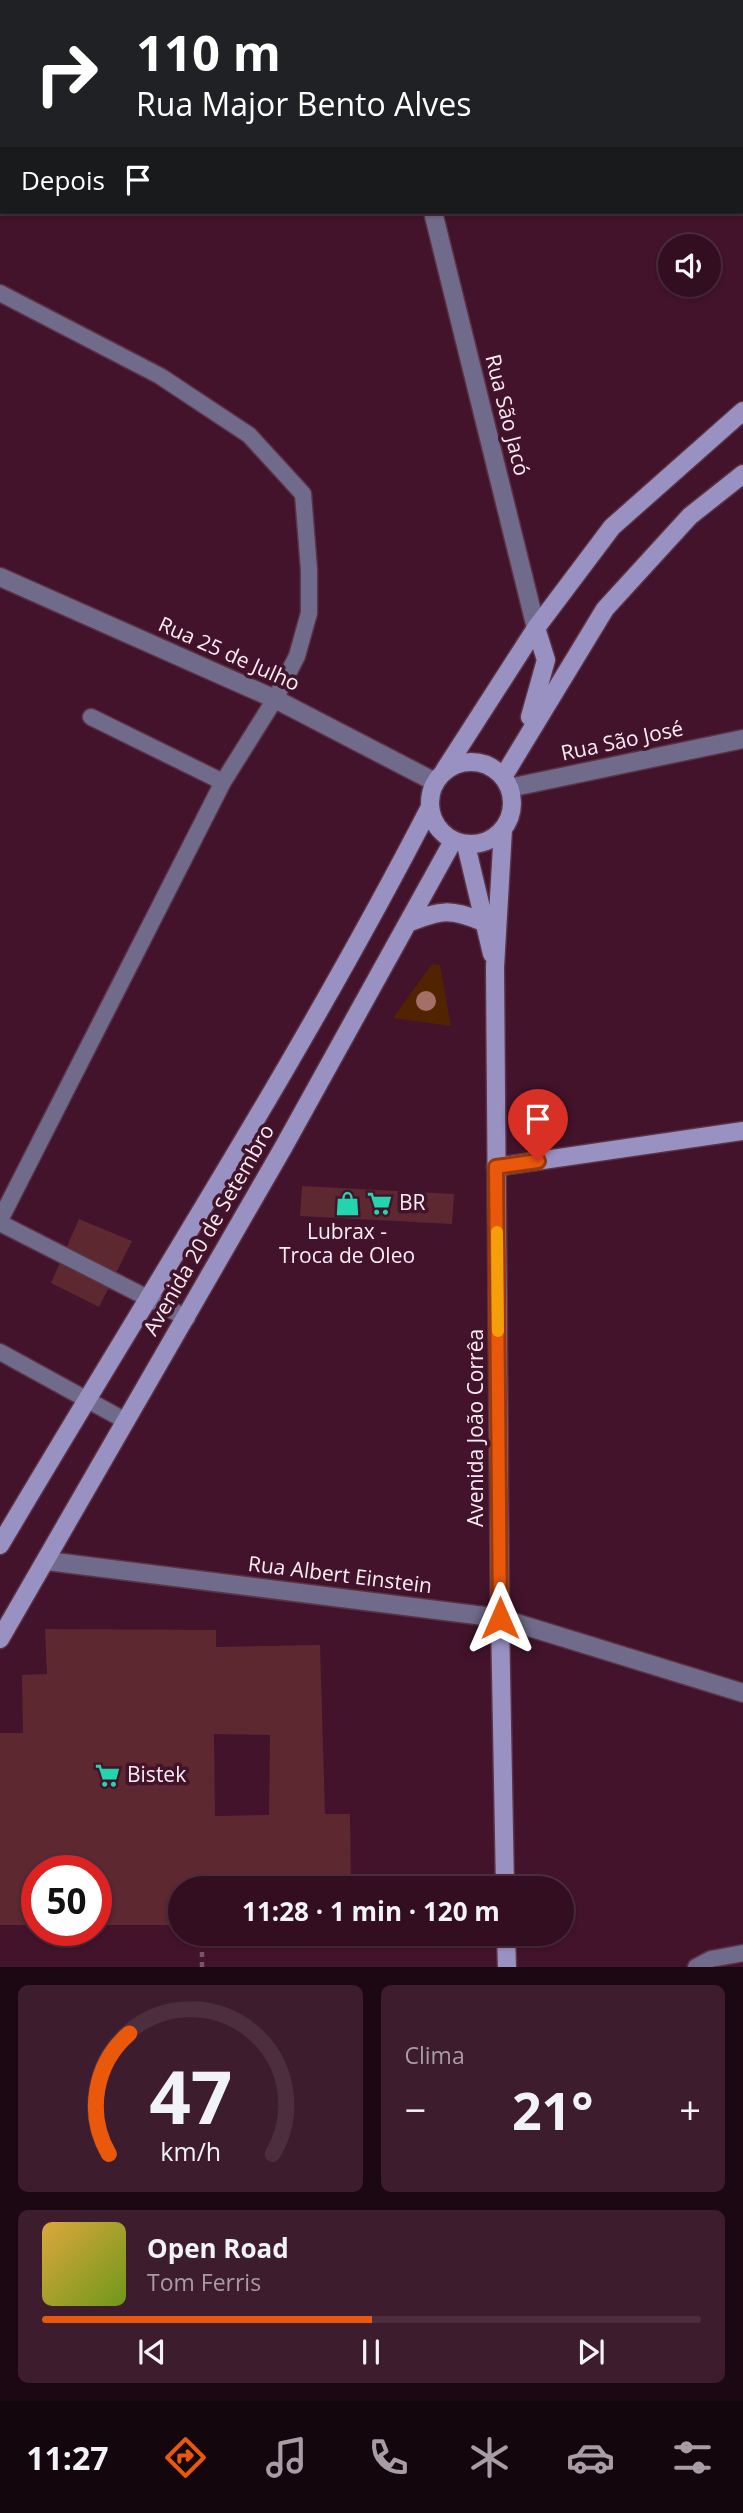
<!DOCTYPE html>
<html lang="pt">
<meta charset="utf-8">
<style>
:root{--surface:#320e20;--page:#3d1c2d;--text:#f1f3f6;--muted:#a89ca5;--line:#4d2e3e;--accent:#ea580c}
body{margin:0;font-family:"Open Sans",sans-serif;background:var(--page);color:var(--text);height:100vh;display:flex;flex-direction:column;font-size:26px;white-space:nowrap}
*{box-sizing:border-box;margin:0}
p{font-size:23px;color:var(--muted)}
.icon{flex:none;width:38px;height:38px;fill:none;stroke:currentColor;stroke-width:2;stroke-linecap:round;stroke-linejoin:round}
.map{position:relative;height:1967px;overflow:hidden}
.details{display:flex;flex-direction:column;gap:18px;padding:18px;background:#1c0812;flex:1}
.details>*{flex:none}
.guide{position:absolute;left:0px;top:0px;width:744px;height:214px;box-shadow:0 2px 5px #0004,0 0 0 2px var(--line);background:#202124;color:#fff;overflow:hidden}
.controls{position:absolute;left:658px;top:234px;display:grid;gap:14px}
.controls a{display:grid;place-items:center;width:63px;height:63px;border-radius:50%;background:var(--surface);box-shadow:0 2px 5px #0004,0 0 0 2px var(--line);font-size:35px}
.speed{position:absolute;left:21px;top:1855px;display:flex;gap:14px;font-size:35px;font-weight:700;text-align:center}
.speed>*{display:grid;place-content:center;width:91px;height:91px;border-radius:50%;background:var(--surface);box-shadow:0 2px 5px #0004,0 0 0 2px var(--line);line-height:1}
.speed .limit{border:10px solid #d22;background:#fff;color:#111}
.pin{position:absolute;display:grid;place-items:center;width:60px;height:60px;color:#fff;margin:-72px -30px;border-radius:50% 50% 50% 0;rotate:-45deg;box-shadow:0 0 7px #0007}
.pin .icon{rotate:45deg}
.me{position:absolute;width:77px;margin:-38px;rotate:0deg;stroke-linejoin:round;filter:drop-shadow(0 0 5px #0008)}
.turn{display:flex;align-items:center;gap:24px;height:147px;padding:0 21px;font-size:32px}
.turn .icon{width:91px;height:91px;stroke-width:2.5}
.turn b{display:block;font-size:49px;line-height:60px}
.then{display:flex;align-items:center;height:66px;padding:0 21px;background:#0003;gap:14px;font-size:26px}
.big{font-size:52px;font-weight:700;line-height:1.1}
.details .tile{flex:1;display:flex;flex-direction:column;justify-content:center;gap:10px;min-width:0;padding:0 24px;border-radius:10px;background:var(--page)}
.details .dial{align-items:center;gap:0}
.dial svg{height:182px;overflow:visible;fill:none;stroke:var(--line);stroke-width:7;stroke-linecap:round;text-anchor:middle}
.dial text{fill:var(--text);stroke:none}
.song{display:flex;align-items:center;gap:21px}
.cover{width:84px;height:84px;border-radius:10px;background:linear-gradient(135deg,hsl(40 70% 55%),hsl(80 70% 35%))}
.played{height:7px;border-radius:4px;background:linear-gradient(90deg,var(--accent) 50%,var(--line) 50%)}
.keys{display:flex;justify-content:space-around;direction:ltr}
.heat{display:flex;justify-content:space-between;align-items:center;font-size:38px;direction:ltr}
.details .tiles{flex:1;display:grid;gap:18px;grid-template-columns:1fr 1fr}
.tile:last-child{grid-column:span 2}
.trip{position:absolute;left:168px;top:1876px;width:406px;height:70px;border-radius:35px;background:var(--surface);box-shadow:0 2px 5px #0004,0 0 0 2px var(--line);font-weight:700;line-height:70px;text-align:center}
.dock{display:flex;height:112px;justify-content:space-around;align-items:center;background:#14060d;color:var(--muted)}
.dock .icon{width:49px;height:49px}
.dock .on{color:var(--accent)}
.dock b{font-size:32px;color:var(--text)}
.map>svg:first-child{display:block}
.green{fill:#512300}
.building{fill:#5d282f;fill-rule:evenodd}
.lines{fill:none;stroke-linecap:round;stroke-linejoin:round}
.service-casing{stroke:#5c3246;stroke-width:19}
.minor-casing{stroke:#5c3246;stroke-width:21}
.secondary-casing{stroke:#5c3246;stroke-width:21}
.path{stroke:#7a5567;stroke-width:4.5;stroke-dasharray:5 5;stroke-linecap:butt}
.service{stroke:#706b8a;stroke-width:16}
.minor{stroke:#706b8a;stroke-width:18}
.secondary{stroke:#9a91c3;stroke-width:18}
.tree{fill:#a46f66}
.route-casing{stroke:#983908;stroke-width:18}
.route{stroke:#ea580c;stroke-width:12}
.slow{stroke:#f59e0b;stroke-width:12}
.labels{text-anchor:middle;stroke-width:7;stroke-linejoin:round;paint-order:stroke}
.street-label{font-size:21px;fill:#fbeef3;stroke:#42132a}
.poi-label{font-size:21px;fill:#fbeef3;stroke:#42132a;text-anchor:start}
</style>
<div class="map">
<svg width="743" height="1967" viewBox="0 0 743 1967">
<rect width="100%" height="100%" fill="#42132a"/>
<path class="green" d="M 432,964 L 440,965 L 451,1026 L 393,1018 Z"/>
<path class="building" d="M 302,1186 L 454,1194 L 452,1224 L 300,1216 Z
M 79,1219 L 132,1241 L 99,1307 L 51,1283 Z
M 45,1629 L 216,1630 L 216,1647 L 320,1645 L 325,1814 L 350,1814 L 351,1888 L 180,1888 L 180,1925 L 96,1925 L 96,1871 L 37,1871 L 37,1925 L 0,1925 L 0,1733 L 23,1733 L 22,1675 L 47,1674 ZM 214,1734 L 270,1735 L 269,1815 L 215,1816 Z"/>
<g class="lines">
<defs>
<path id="service" d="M 0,293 L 160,376 L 249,435 L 303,494 L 309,570 L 309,613 L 297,656 L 275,699 L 223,782
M 0,1220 L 223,782 L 91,717
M 0,1223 L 187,1318
M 0,1352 L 124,1420
M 696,1967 L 711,1959 L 743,1953"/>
<path id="minor" d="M 381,0 L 382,2
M 433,212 L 536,628
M 0,577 L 275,699 L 435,782
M 509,788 L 743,739
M 47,1561 L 500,1618 L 743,1693"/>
<path id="secondary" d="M 530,717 L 546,660 L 536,628
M430 803a41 41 0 1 1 82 0a41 41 0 1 1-82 0Z
M 444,771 L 536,628 L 612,527 L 743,411
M 503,777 L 605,609 L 690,516 L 743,474
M 503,829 L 495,967 L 500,1618 L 505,1888
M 466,845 L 492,954
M 408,923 C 441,910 450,908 483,922
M 496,1167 L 743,1131
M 0,1545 C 144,1301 299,1061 429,809
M 0,1639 L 283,1148 L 453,841
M 506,1934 L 507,1967"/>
</defs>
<use href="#service" class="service-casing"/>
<use href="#minor" class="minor-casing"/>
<use href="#secondary" class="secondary-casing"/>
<path class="path" d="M 202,1967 L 202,1934"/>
<use href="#service" class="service"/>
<use href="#minor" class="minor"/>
<use href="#secondary" class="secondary"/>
</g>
<circle class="tree" cx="426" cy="1001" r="10"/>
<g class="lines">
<defs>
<path id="route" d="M 500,1618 L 496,1167 L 538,1161"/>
</defs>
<use href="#route" class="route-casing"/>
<use href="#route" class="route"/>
<path class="slow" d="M 497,1232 L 498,1331"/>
</g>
<defs>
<symbol id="shop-bare" viewBox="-9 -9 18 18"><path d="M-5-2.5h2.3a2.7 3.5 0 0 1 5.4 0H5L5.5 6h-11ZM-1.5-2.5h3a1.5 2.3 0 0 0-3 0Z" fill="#23d5af" stroke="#42132a" stroke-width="2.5" paint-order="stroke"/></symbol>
<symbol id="supermarket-bare" viewBox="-9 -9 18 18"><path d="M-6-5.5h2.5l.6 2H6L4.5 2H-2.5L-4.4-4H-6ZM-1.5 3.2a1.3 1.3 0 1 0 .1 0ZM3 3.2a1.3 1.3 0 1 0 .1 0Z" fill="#23d5af" stroke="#42132a" stroke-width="2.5" paint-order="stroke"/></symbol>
</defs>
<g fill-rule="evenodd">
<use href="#shop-bare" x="330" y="1186" width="35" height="35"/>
<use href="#supermarket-bare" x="362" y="1186" width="35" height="35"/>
<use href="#supermarket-bare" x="90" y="1758" width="35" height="35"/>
</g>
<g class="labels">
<g class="street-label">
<text transform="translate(507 415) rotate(76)" y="7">Rua São Jacó</text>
<text transform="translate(229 654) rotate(24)" y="7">Rua 25 de Julho</text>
<text transform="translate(622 741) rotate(-12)" y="7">Rua São José</text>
<text transform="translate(209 1230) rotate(-60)" y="7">Avenida 20 de Setembro</text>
<text transform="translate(476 1428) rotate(-90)" y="7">Avenida João Corrêa</text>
<text transform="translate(340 1575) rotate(7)" y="7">Rua Albert Einstein</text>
</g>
<g class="poi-label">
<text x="399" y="1210">BR</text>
<text x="347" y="1239" text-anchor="middle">Lubrax -<tspan x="347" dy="24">Troca de Oleo</tspan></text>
<text x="127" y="1782">Bistek</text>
</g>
</g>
</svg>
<div class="controls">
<a><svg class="icon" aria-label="sound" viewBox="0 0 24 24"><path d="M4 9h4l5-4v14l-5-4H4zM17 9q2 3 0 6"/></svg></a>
</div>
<div class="speed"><div class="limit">50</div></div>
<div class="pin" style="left:538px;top:1161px;background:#d93025"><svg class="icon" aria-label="arrive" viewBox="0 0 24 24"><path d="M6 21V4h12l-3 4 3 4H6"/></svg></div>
<svg class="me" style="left:500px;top:1618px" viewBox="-20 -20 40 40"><path d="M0-17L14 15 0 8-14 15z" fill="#ea580c" stroke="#fff" stroke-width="4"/></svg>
<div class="trip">11:28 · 1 min · 120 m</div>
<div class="guide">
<div class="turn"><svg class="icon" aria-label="right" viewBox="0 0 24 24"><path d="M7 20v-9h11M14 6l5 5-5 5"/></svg><div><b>110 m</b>Rua Major Bento Alves</div></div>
<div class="then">Depois<svg class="icon" aria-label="arrive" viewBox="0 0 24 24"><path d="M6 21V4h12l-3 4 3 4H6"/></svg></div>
</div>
</div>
<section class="details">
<div class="tiles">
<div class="tile dial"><svg viewBox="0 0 100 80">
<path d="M14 69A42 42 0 1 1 86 69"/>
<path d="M14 69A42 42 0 0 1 23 16" stroke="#ea580c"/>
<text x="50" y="56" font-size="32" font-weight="700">47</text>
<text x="50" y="72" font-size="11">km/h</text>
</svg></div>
<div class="tile"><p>Clima</p>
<div class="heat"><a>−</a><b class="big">21°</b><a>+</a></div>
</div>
<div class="tile">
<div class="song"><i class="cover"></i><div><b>Open Road</b><p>Tom Ferris</p></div></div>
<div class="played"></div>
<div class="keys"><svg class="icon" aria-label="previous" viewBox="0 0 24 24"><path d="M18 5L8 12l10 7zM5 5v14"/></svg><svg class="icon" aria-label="pause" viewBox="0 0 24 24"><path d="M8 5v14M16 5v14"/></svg><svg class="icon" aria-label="next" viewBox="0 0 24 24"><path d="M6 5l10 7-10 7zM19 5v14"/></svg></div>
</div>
</div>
</section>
<nav class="dock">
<b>11:27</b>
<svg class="icon on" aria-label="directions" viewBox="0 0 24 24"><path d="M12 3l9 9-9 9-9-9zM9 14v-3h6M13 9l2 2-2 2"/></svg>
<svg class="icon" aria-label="music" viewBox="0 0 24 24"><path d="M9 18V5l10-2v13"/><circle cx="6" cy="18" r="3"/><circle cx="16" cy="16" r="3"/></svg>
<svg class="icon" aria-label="phone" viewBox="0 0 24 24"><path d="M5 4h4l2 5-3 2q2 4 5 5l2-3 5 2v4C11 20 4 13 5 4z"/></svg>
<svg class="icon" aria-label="climate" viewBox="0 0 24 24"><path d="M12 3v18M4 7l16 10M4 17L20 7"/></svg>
<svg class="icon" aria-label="car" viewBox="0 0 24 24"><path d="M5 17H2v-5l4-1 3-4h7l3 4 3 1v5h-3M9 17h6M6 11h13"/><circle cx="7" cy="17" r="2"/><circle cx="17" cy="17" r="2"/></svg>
<svg class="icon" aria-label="filters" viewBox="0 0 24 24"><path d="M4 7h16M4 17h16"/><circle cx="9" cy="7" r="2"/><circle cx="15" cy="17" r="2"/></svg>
</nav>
